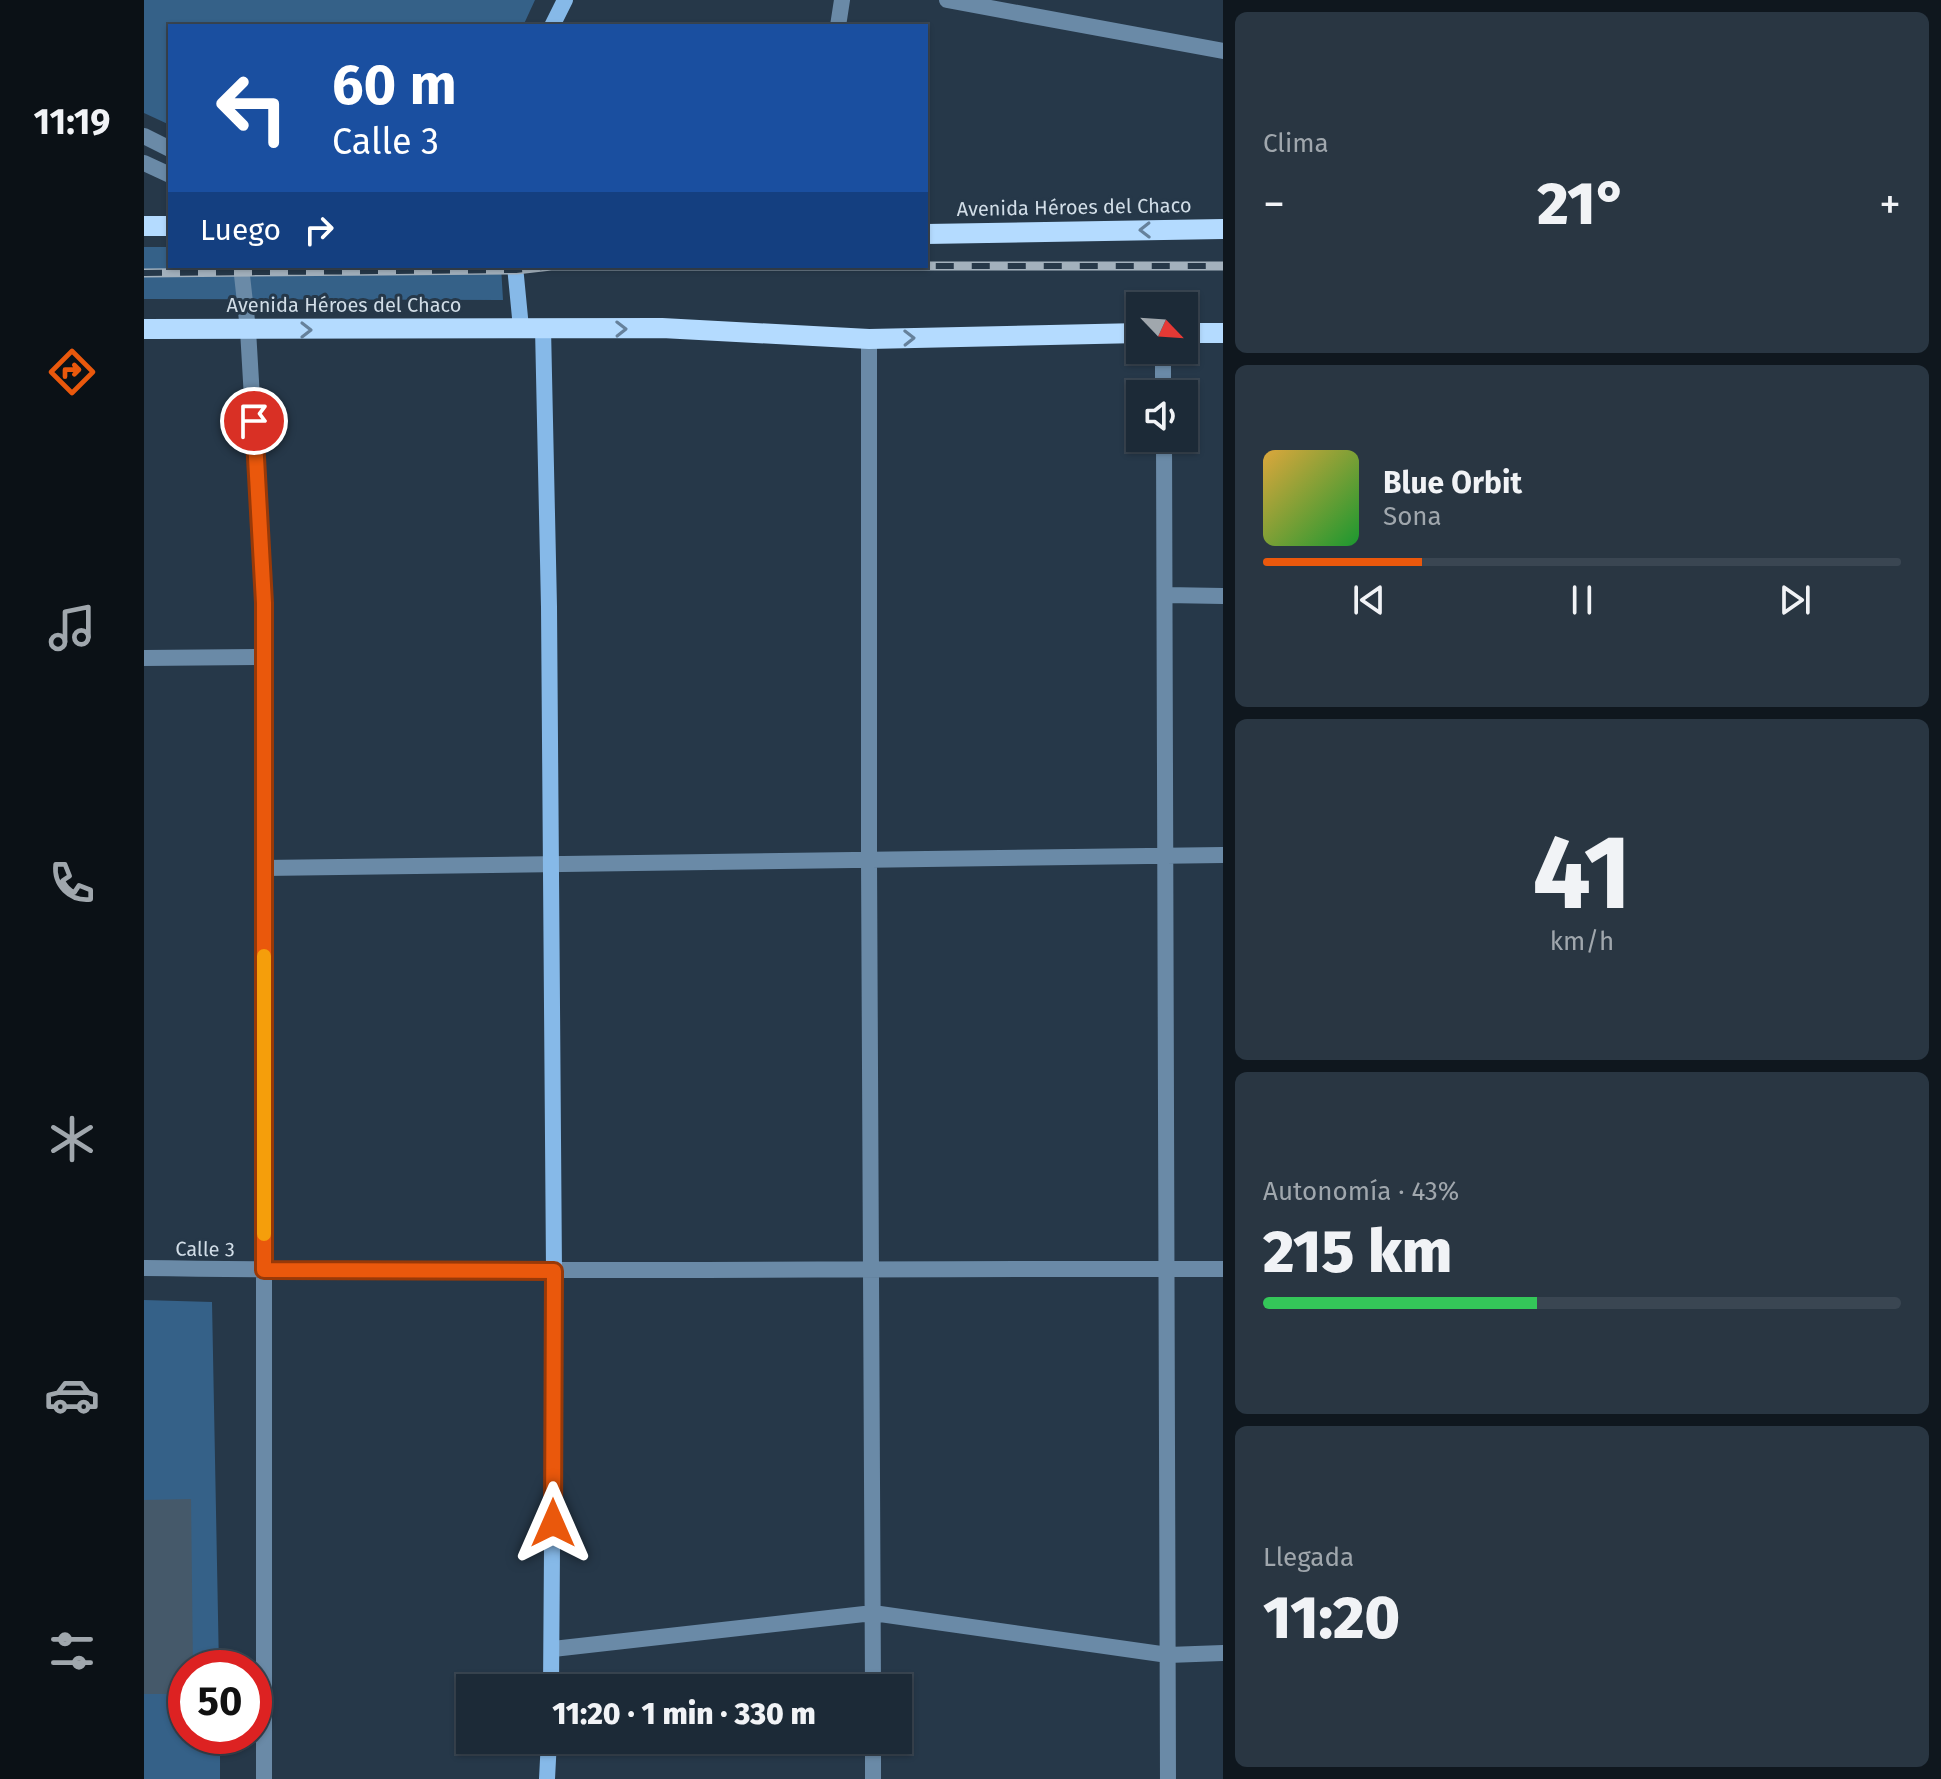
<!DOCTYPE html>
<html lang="es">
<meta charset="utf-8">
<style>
:root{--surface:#1c2a37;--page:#293642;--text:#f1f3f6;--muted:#a0a7ad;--line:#3a4652;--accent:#ea580c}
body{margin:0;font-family:"Fira Sans",sans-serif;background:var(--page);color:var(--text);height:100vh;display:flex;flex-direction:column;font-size:30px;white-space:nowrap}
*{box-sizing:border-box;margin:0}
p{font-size:26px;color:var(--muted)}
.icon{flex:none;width:44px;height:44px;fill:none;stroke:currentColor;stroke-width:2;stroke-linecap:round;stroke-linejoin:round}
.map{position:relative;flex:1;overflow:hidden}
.drawer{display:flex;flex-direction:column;gap:12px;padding:12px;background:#0f171e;width:718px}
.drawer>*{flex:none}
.top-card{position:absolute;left:24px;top:24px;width:760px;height:244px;border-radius:0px;box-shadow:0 2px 6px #0004,0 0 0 2px var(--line);background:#1a4fa0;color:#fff;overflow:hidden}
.needle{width:52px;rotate:115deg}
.tools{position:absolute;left:982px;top:292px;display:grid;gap:16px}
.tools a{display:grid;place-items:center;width:72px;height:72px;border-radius:0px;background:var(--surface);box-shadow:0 2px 6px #0004,0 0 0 2px var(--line);font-size:40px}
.speed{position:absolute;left:24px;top:1650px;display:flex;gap:16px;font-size:40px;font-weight:700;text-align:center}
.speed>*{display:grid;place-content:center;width:104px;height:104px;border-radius:50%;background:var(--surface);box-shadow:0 2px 6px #0004,0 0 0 2px var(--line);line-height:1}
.speed .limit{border:12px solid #d22;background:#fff;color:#111}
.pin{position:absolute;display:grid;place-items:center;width:68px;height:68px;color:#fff;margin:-34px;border:4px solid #fff;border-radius:50%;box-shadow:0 2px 8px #0007}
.me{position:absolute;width:88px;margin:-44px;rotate:0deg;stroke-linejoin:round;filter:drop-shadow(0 0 6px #0008)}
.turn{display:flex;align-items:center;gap:28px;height:168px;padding:0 32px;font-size:36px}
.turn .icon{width:104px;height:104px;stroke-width:2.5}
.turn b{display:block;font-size:56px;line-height:68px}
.then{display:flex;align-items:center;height:76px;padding:0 32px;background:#0003;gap:16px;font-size:30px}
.big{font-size:60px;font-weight:800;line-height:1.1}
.drawer .tile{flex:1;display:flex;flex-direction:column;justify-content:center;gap:12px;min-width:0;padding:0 28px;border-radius:12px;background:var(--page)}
.drawer .dial{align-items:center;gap:0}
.dial b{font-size:104px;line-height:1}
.song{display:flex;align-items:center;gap:24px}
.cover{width:96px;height:96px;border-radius:12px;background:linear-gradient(135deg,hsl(40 70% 55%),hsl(130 70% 35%))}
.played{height:8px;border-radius:4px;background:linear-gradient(90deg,var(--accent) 25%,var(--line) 25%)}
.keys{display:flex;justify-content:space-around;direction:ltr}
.heat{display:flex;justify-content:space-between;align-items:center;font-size:44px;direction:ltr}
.charge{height:12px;border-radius:6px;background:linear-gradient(90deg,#34c759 43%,var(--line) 0)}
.trip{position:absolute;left:312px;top:1674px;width:456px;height:80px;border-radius:0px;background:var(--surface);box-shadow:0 2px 6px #0004,0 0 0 2px var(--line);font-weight:800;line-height:80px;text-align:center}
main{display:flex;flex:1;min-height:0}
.tabs{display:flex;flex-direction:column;width:144px;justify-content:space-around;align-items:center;background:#0b1116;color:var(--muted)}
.tabs .icon{width:56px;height:56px}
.tabs .current{color:var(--accent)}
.tabs b{font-size:36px;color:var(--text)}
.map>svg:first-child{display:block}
.green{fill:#356188}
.building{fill:#45596a}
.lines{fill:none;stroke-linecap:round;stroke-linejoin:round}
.street{stroke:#6a8aa7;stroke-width:16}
.secondary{stroke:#86b9e8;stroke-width:16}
.primary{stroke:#b4dbff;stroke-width:20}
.rail-casing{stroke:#a3b1bd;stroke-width:9}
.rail{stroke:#263849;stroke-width:6;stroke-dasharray:18;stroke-linecap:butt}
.oneway{stroke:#66819b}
.route-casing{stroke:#983908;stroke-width:20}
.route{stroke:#ea580c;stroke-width:14}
.slow{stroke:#f59e0b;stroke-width:14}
.labels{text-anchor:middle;stroke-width:6;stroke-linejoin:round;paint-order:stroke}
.street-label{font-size:20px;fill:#d1dde7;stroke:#263849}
</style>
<main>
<nav class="tabs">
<b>11:19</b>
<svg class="icon current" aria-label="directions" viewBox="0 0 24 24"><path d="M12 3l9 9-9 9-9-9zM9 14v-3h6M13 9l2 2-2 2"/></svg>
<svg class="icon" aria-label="music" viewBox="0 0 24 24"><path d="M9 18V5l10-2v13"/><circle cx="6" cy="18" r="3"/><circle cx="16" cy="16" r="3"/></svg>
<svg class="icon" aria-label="phone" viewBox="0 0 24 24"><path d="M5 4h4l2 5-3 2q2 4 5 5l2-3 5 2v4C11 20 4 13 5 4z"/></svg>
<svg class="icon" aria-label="climate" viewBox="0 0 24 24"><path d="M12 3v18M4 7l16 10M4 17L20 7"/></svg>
<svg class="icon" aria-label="car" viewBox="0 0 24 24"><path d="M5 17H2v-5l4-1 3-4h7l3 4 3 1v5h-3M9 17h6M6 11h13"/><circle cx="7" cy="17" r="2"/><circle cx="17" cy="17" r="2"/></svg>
<svg class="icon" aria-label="filters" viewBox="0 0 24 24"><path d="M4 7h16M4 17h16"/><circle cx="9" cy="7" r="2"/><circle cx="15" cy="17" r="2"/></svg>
</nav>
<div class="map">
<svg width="1079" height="1779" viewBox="0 0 1079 1779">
<rect width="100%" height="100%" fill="#263849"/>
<path class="green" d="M 0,0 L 391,0 L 379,26 L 26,26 L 26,125 L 0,113 Z
M 0,247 L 26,247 L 26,266 L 357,266 L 359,300 L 0,299 Z
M 0,1300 L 68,1302 L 75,1668 L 42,1668 L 42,1736 L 76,1736 L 76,1779 L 0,1779 Z"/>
<path class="building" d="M 47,1499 L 49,1668 L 42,1668 L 42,1694 L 0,1694 L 0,1500 Z"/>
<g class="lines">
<path class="street" d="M 803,0 L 1079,51
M 694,26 L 698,0
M 0,136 L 26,149
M 0,163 L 26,175
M 97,266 L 104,330 L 120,603 L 120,1779
M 725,339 L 725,860 L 729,1688
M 1019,350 L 1019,394
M 1020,438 L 1024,1779
M 1022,595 L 1079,596
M 0,658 L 120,657
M 120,868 L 1079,855
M 0,1268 C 360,1273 719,1268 1079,1269
M 409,1649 L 729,1613 L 1024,1655 L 1079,1653
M 729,1740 L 729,1779"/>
<path class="secondary" d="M 408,26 L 421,0
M 371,266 L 377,328
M 399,328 L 405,607 L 410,1271 L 407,1688
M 403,1779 L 405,1740"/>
<path class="primary" d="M 0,226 L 26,226
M 782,234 L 1079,229
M 0,329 L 518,328 L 725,339 L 996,333
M 1040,333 L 1079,333"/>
<defs>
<path id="rail" d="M 0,273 L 372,270 L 407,266 L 1079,266"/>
</defs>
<use href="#rail" class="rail-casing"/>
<use href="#rail" class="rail"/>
</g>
<defs><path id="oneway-chevron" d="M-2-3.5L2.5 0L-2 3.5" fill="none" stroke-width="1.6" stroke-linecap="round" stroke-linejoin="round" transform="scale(2)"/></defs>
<g class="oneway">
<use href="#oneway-chevron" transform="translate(1001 230) rotate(179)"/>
<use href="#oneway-chevron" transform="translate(477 329) rotate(-1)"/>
<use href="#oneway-chevron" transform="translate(162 330)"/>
<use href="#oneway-chevron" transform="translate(765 338) rotate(-1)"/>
</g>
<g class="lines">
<defs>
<path id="route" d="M 110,421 L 120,603 L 120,1270 L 410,1271 L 409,1523"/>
</defs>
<use href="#route" class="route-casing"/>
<use href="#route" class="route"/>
<path class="slow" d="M 120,956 L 120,1234"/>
</g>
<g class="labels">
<g class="street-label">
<text transform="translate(930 207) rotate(-1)" y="7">Avenida Héroes del Chaco</text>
<text x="200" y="312">Avenida Héroes del Chaco</text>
<text transform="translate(61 1249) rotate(1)" y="7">Calle 3</text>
</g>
</g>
</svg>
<div class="tools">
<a><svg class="needle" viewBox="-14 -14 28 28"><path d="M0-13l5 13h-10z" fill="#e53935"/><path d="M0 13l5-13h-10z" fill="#a0a7ad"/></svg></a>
<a><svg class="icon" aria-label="sound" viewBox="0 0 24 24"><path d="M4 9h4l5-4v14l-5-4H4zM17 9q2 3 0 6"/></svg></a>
</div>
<div class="speed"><div class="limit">50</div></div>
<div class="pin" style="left:110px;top:421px;background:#d93025"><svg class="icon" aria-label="arrive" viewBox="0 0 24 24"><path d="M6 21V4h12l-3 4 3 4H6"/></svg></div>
<svg class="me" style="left:409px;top:1523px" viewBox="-20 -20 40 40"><path d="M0-17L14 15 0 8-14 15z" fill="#ea580c" stroke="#fff" stroke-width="4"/></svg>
<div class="trip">11:20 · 1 min · 330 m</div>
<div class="top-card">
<div class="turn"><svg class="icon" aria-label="left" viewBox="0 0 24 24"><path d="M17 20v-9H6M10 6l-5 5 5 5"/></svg><div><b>60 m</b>Calle 3</div></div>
<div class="then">Luego<svg class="icon" aria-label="right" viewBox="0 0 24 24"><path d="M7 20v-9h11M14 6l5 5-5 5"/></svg></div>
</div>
</div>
<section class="drawer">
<div class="tile"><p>Clima</p>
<div class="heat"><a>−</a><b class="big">21°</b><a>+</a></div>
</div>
<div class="tile">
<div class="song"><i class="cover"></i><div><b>Blue Orbit</b><p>Sona</p></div></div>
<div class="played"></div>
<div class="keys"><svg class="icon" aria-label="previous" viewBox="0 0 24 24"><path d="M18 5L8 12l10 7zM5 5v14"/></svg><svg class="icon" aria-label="pause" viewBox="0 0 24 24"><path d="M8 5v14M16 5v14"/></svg><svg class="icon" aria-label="next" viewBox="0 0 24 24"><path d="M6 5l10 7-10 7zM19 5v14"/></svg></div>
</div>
<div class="tile dial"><b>41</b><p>km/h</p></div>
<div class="tile"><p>Autonomía · 43%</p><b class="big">215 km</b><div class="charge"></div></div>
<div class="tile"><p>Llegada</p><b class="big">11:20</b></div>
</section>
</main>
